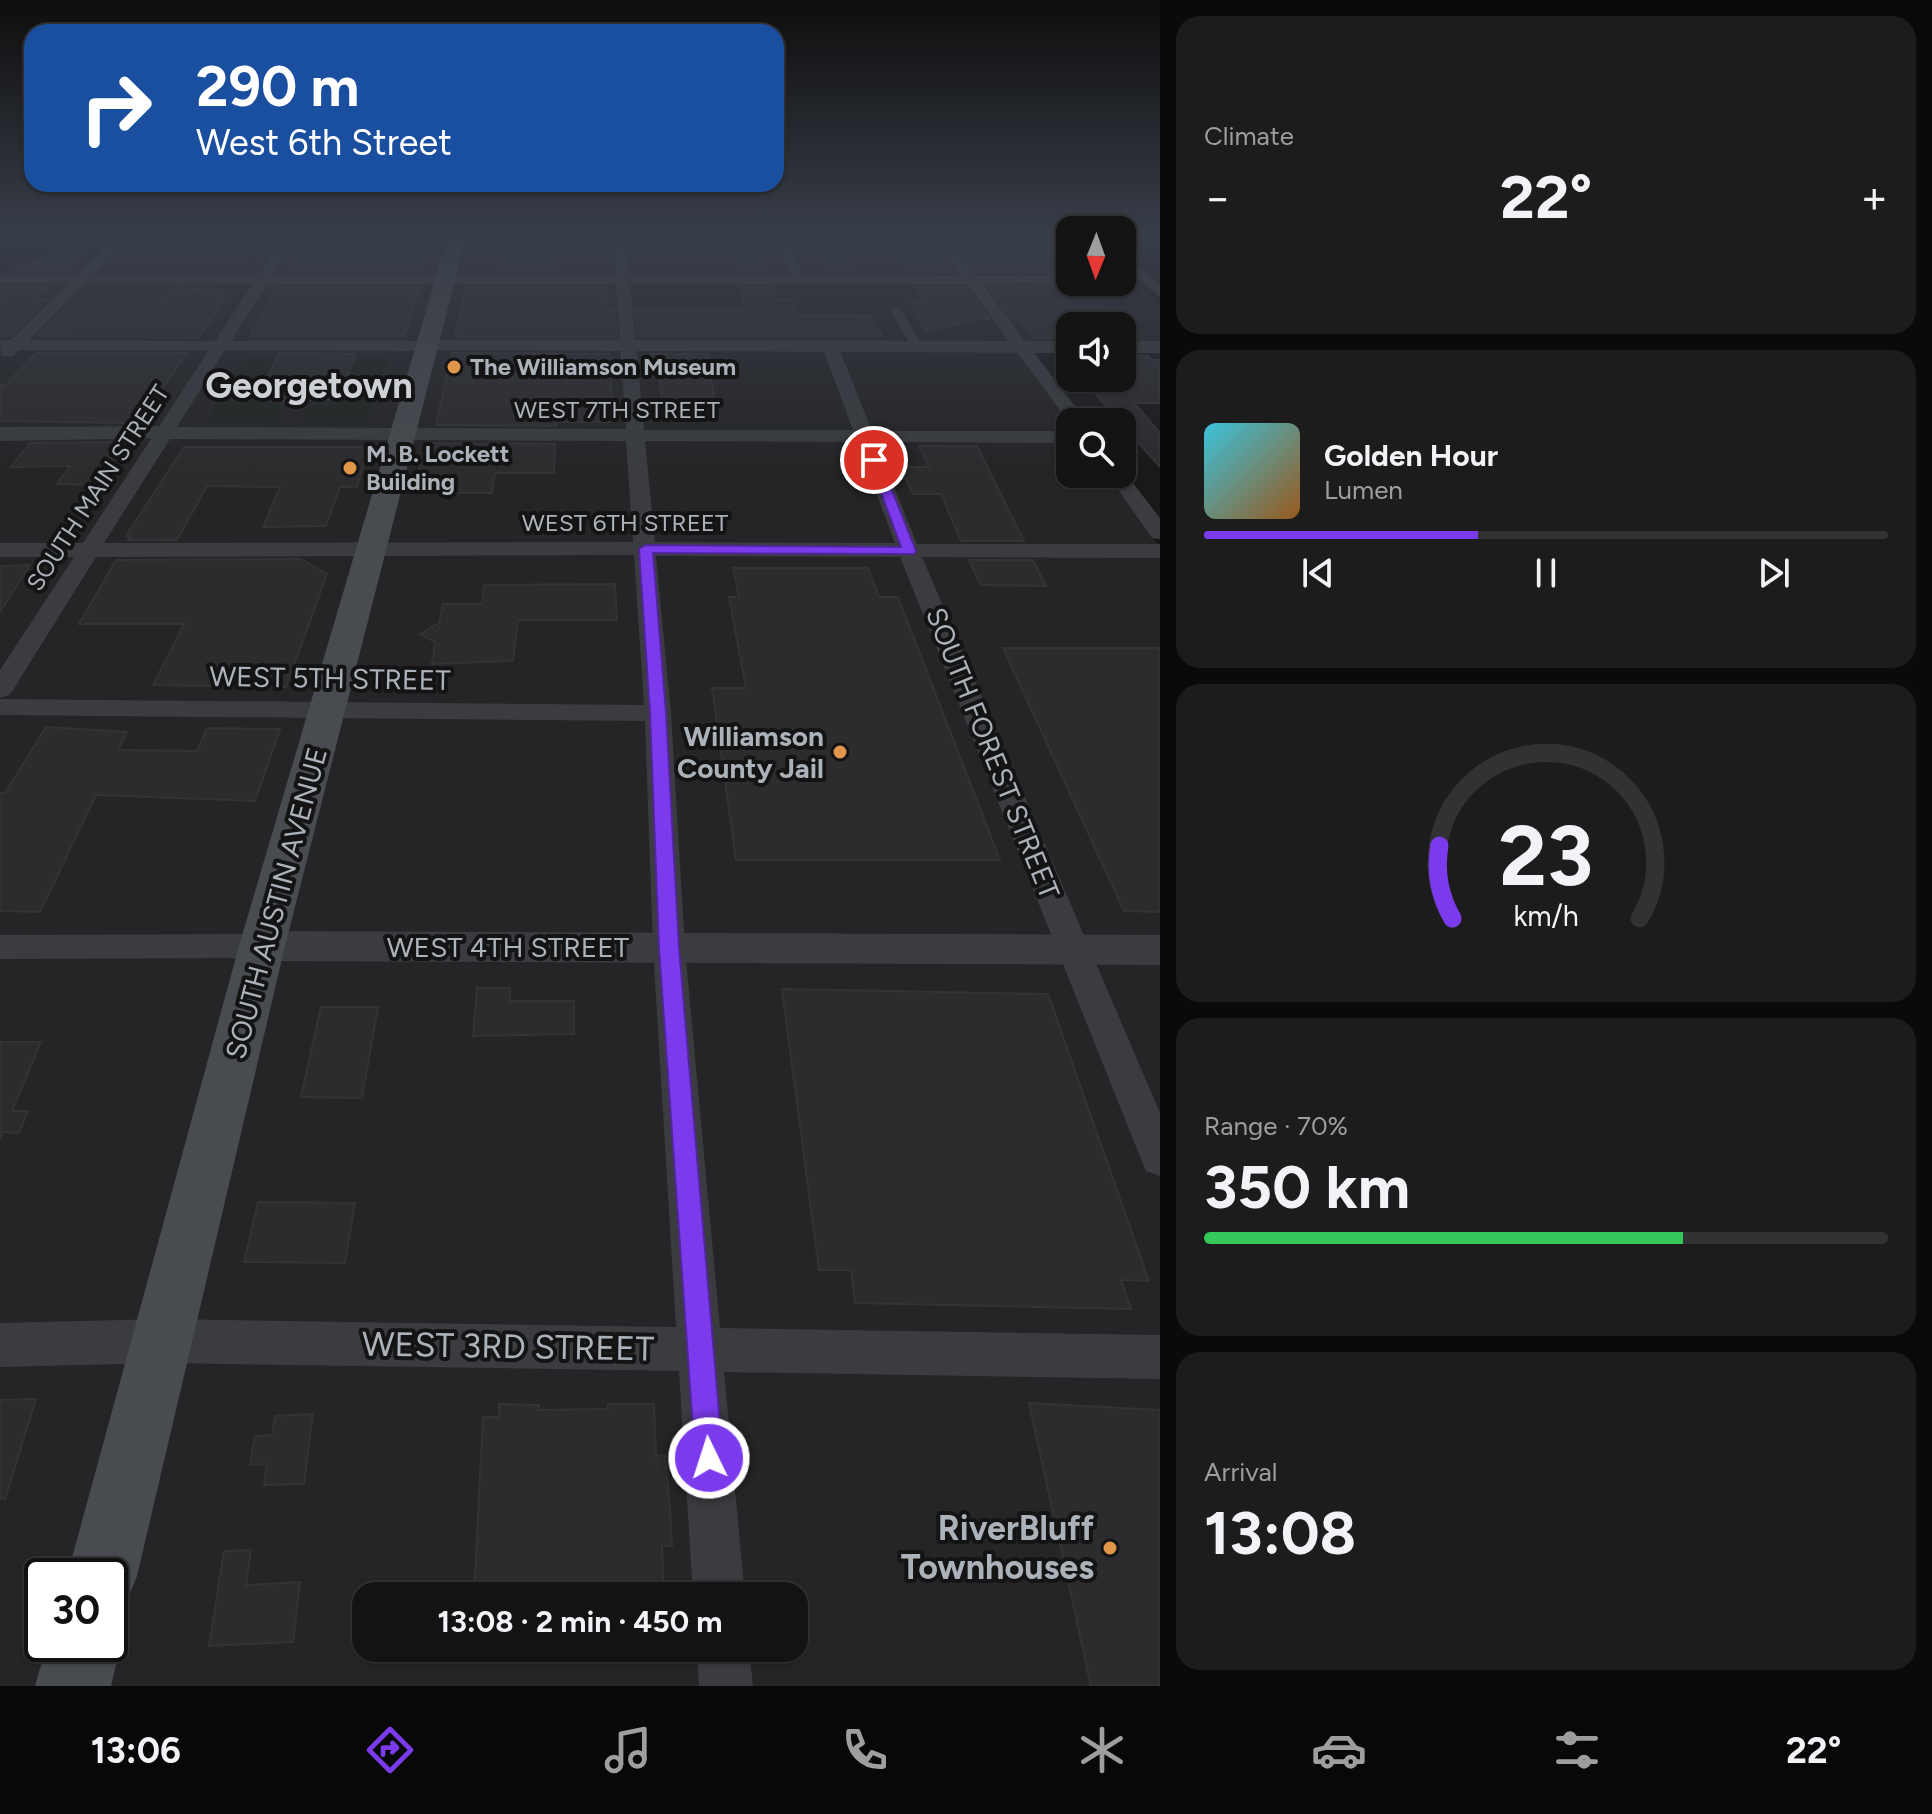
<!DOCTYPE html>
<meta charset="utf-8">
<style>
:root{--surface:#131314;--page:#1c1c1d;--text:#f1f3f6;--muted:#9d9ea0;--line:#323234;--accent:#7c3aed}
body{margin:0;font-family:Figtree,sans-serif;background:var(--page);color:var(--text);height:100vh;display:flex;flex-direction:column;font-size:30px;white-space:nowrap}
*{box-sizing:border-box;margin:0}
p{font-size:26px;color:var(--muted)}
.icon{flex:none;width:44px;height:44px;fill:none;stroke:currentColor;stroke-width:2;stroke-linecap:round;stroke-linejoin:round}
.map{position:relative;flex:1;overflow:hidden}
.panel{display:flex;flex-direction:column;gap:16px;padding:16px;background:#0a0a0b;width:772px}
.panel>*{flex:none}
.guide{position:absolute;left:24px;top:24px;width:760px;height:168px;border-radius:24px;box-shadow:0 2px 6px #0004,0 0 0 2px var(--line);background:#1a4fa0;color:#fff;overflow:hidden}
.needle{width:52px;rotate:181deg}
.fabs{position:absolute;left:1056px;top:216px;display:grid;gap:16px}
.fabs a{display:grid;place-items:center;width:80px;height:80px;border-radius:16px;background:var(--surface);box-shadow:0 2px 6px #0004,0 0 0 2px var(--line);font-size:40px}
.speed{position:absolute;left:24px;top:1558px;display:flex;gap:16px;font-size:40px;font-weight:700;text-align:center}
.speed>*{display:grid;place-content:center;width:104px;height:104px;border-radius:50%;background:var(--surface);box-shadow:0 2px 6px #0004,0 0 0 2px var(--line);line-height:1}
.speed .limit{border:4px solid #111;border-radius:12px;background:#fff;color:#111}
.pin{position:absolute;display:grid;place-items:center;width:68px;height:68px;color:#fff;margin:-34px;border:4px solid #fff;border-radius:50%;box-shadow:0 2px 8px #0007}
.me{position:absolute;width:88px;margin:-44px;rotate:356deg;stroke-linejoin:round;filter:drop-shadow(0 0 6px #0008)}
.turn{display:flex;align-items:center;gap:28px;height:168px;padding:0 40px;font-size:36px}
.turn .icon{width:104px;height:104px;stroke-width:2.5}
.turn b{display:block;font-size:56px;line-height:68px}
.big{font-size:60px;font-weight:700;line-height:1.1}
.panel .tile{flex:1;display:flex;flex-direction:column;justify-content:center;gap:12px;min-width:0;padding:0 28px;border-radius:24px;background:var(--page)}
.panel .dial{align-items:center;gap:0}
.dial svg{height:208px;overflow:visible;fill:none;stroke:var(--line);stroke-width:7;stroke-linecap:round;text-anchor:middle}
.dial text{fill:var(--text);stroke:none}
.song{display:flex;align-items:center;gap:24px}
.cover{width:96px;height:96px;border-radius:12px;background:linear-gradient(135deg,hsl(190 70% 55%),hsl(30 70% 35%))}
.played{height:8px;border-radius:4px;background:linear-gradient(90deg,var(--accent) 40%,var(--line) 40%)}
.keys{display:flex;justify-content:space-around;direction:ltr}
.heat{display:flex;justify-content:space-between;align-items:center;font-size:44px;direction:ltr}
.charge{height:12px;border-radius:6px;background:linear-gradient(90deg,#34c759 70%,var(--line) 0)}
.trip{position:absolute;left:352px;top:1582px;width:456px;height:80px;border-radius:24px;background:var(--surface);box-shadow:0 2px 6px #0004,0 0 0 2px var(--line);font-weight:700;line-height:80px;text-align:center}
.dock{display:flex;height:128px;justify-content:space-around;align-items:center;background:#080808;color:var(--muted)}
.dock .icon{width:56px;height:56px}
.dock .current{color:var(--accent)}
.dock b{font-size:36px;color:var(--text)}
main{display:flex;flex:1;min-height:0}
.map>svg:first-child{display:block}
.built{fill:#252527;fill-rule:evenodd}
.green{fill:#1f251f}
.building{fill:#2c2c2e;stroke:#333336;stroke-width:2}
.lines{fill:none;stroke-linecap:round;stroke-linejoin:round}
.pedestrian{fill:#3a3c3f;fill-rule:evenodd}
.minor{fill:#3a3c3f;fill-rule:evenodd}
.tertiary{fill:#3a3c3f;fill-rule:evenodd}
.secondary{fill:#484b4f;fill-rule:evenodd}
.route{fill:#7c3aed;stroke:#51269a;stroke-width:2}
.poi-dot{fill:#e1974a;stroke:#141415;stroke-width:3}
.labels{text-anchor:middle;stroke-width:8;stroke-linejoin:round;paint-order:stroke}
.far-poi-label{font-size:24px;font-weight:bold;fill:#acb2b9;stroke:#141415;text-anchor:start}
.far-street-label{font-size:24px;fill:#acb2b9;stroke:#141415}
.street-label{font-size:28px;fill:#acb2b9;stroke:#141415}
.poi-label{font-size:28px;font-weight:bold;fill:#acb2b9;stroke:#141415;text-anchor:end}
.near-street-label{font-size:34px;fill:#acb2b9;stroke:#141415}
.near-poi-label{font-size:34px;font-weight:bold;fill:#acb2b9;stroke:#141415;text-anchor:end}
.far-town-label{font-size:36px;font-weight:bold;fill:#cdd0d5;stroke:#141415}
</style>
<main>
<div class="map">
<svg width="1160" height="1686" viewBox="0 0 1160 1686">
<rect width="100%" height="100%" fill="#19191a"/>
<path class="built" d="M 1070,233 L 1070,282 L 1122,282 L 1122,268 L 1160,305 L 1160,343 L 1122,342 L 1122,326 L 1070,326 L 1070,342 L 1011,343 L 1070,424 L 1070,474 L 1106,474 L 1160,547 L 1160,1686 L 0,1686 L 0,275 L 14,263 L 103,263 L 133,234 ZM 42,1576 L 110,1576 L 110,1644 L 42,1644 ZM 366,1596 L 794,1596 L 794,1648 L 366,1648 Z"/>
<path class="green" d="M 244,358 L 303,358 L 248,382 L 231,382 Z
M 329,358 L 388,358 L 380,382 C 360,382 345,372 325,367 Z
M 224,391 C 242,391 242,398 255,401 C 265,404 272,402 282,406 L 277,418 L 209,418 Z
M 359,391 L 377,392 L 368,415 L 363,418 L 303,418 L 308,406 L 332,404 Z"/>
<path class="building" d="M 101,233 L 107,234 L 65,272 L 10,272 Z
M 310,233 L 433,233 L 421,272 L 287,272 Z
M 885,237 L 922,238 L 929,247 L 937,247 L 955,273 L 907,273 Z
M 729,238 L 754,238 L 765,272 L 737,272 Z
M 811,239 L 835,239 L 854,272 L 826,272 Z
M 510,243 L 546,243 L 546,248 L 558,248 L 556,272 L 500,272 L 504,247 L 509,247 Z
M 1014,245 L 1044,245 L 1070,273 L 976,273 L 957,247 L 1016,247 Z
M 1079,282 L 1120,326 L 1070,326 L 1070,338 L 1035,338 L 1017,319 L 1012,319 L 988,287 L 1076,285 Z
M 0,286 L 50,286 L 36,299 L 48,299 L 11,336 L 0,336 Z
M 279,287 L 416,287 L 420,288 L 404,336 L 250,336 Z
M 466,287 L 607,287 L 608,309 L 615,309 L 617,337 L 455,337 Z
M 741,287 L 770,287 L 775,300 L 791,300 L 797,315 L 871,316 L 882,336 L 638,336 L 635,310 L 744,310 Z
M 916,287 L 965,287 L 989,319 L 970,319 L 972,321 L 926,331 L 910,302 L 925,302 Z
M 174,288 L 223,290 L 216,298 L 225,298 L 198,338 L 38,336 L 73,299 L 167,298 Z
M 36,353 L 187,353 L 141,419 L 127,423 L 0,421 L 0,385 L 6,385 Z
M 279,353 L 356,354 L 339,398 L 283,402 L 286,398 L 257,398 Z
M 452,353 L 610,354 L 613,422 L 556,422 L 556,426 L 436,425 Z
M 651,354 L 708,354 L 716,413 L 705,413 L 706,417 L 664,417 L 659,376 L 652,376 Z
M 1122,356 L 1148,356 L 1152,360 L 1160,360 L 1160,403 L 1134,403 L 1160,433 L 1160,467 L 1092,390 L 1122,391 Z
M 124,442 L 98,485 L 57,484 L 70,466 L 11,467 L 30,443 Z
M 431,443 L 555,444 L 554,473 L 495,473 L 492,493 L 420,493 L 425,469 L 419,469 L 425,445 Z
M 919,446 L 977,446 L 1024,541 L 961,541 L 941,494 L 913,494 L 900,467 L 929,467 Z
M 184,447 L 369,447 L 357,487 L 340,487 L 326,526 L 263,527 L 280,487 L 207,486 L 177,540 L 128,540 L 130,536 L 126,536 Z
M 301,559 L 327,574 L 286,687 L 153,685 L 184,624 L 79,624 L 116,560 Z
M 969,560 L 1033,560 L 1046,586 L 981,585 Z
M 30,565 L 0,612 L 0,566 Z
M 733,568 L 868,568 L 879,597 L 898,597 L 1000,860 L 736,860 L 712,688 L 746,688 L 729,597 L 739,597 Z
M 615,584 L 617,620 L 518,620 L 513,661 L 432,664 L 435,642 L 420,634 L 439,623 L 443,604 L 482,604 L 484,585 Z
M 1003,648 L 1160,648 L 1160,912 L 1124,911 Z
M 46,727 L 127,732 L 118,750 L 197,751 L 207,728 L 280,729 L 255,801 L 96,795 L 40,912 L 0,911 L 0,793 L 5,793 Z
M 477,988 L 510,988 L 510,1001 L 574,1001 L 574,1034 L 473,1036 Z
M 782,989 L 1048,994 L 1149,1281 L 1121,1280 L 1131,1309 L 855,1303 L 851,1270 L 819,1270 Z
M 321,1007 L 378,1007 L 362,1098 L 301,1097 Z
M 0,1042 L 41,1042 L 12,1111 L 28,1111 L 19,1133 L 3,1132 L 0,1140 Z
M 258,1202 L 355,1203 L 345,1263 L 244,1262 Z
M 36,1399 L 5,1499 L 0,1498 L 0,1400 Z
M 1029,1403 L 1160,1410 L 1160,1686 L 1091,1686 Z
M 499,1404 L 539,1405 L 539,1410 L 608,1409 L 608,1404 L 654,1404 L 656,1456 L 665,1455 L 670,1508 L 672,1546 L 662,1546 L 664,1596 L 474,1596 L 483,1417 L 499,1417 Z
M 313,1414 L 304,1484 L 264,1485 L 267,1464 L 250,1465 L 255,1436 L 272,1435 L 275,1416 Z
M 251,1550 L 246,1585 L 300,1582 L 293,1642 L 209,1646 L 224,1551 Z"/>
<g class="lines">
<path class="pedestrian" d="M 892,308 L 900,308 L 919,340 L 917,342 L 909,342 L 890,310 Z"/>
<path class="minor" d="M 120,233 L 133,233 L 93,275 L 258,275 L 286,233 L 298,233 L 272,275 L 615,275 L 613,233 L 625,233 L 629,275 L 790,275 L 773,233 L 785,233 L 804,275 L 961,276 L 930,233 L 942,233 L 975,276 L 1070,276 L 1070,282 L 1076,282 L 982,284 L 1087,422 L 1070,424 L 967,284 L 630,284 L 644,430 L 853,430 L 822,346 L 830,341 L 838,346 L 872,431 L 1070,431 L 1070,443 L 876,442 L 917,544 L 1160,544 L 1160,558 L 922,557 L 1160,1113 L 1160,1176 L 1146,1171 L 1141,1159 L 900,557 L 656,556 L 671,713 L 685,948 L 720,1328 L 1160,1335 L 1160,1379 L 724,1372 L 745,1596 L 693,1596 L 679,1371 L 164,1363 L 0,1367 L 0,1323 L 164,1319 L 676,1327 L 653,948 L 645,721 L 0,715 L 0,699 L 644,705 L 634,555 L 96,557 L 13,690 L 9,695 L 0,698 L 0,670 L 74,557 L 0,557 L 0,543 L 83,543 L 209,350 L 19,350 L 13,356 L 1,356 L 0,340 L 11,340 L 69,283 L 0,283 L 0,275 L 77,275 ZM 85,283 L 253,284 L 215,341 L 29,340 ZM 267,284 L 616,284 L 626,429 L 177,427 L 225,350 L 426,351 L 434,346 L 426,341 L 231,341 ZM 170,439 L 626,441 L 633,542 L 104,543 ZM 645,441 L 857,442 L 895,543 L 655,542 Z
M 1122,254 L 1160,285 L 1160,297 L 1122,265 Z
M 1122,469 L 1160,518 L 1160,539 L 1152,538 L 1107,474 L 1122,474 Z
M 262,934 L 274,937 L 278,946 L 274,955 L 262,958 L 0,959 L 0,935 Z
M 697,1648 L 749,1648 L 753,1686 L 699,1686 Z"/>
<path class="tertiary" d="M 426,340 L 1070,341 L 1070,353 L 419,350 L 416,346 Z
M 1122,341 L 1160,341 L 1160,353 L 1122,353 Z
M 164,426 L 175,433 L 172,438 L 0,441 L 0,427 Z
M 262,931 L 1160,935 L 1160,965 L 262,961 L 248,956 L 242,946 L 248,936 Z"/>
<path class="secondary" d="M 449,233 L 467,233 L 285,946 L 137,1576 L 127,1601 L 110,1608 L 110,1576 L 67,1576 L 239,946 Z
M 110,1618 L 121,1644 L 111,1686 L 35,1686 L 47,1644 L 110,1644 Z"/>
</g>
<linearGradient id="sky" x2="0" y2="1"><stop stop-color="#0e0e0e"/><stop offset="0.5" stop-color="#383e49"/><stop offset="1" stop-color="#383e49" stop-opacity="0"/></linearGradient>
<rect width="1160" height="469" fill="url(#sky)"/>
<path class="route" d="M 874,457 L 880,460 L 916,551 L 914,554 L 653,553 L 666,713 L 679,948 L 723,1458 L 719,1468 L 709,1472 L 699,1468 L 695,1458 L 659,948 L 650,713 L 639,549 L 646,545 L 901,547 L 869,460 Z"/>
<g class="poi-dot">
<circle cx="454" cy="367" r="8"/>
<circle cx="350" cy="468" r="8"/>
<circle cx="840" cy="752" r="8"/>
<circle cx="1110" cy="1548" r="8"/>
</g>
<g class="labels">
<g class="far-poi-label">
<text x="470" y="375">The Williamson Museum</text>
<text x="366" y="462">M. B. Lockett<tspan x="366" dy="28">Building</tspan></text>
</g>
<g class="far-street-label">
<text x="617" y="418">WEST 7TH STREET</text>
<text transform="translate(98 488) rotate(-57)" y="8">SOUTH MAIN STREET</text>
<text x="625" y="531">WEST 6TH STREET</text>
</g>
<g class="street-label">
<text transform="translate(330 678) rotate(1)" y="10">WEST 5TH STREET</text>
<text transform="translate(993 753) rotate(68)" y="10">SOUTH FOREST STREET</text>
<text transform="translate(276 903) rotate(-75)" y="10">SOUTH AUSTIN AVENUE</text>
<text x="508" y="957">WEST 4TH STREET</text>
</g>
<g class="poi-label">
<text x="824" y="746">Williamson<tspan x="824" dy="32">County Jail</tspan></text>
</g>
<g class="near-street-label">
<text transform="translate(508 1346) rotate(1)" y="12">WEST 3RD STREET</text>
</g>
<g class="near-poi-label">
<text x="1094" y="1540">RiverBluff<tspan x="1094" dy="39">Townhouses</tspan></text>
</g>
<g class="far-town-label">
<text x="309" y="398">Georgetown</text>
</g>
</g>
</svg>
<div class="fabs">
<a><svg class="needle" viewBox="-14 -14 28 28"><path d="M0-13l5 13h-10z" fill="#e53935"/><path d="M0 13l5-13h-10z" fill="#9d9ea0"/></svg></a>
<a><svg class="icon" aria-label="sound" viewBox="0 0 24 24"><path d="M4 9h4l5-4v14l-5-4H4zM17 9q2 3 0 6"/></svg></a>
<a><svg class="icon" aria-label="search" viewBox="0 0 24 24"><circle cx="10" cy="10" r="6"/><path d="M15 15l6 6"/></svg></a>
</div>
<div class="speed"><div class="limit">30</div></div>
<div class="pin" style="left:874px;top:460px;background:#d93025"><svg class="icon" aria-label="arrive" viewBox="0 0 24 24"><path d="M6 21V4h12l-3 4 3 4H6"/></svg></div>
<svg class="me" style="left:709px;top:1458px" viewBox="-20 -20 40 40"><circle r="17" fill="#7c3aed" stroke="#fff" stroke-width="3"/><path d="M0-11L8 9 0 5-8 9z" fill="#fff"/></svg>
<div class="trip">13:08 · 2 min · 450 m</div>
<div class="guide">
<div class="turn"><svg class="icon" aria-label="right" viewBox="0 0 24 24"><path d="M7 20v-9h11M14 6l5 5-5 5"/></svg><div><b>290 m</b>West 6th Street</div></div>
</div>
</div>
<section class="panel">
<div class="tile"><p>Climate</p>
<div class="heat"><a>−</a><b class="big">22°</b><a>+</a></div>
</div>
<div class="tile">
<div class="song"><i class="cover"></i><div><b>Golden Hour</b><p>Lumen</p></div></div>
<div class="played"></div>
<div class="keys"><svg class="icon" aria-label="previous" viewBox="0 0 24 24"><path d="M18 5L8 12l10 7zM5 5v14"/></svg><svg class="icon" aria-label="pause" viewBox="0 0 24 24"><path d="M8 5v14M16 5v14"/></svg><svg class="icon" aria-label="next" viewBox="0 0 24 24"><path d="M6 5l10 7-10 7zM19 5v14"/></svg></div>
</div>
<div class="tile dial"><svg viewBox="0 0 100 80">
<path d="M14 69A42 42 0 1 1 86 69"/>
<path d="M14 69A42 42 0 0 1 9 41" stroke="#7c3aed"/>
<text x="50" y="56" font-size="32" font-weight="700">23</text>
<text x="50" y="72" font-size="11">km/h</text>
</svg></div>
<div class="tile"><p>Range · 70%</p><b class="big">350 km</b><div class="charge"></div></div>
<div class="tile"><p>Arrival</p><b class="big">13:08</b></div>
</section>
</main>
<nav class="dock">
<b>13:06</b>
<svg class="icon current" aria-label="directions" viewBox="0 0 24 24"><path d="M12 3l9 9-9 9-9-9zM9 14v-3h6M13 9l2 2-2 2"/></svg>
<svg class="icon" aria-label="music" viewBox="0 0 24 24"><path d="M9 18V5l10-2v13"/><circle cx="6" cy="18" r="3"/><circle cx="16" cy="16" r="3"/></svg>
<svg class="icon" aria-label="phone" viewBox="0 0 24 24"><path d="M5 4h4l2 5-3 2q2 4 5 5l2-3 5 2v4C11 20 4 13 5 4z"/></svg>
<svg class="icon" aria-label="climate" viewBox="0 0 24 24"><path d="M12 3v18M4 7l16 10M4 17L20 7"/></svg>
<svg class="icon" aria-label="car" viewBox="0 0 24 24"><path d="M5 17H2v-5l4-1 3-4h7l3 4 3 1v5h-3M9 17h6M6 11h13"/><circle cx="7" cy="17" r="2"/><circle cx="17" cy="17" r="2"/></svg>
<svg class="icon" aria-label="filters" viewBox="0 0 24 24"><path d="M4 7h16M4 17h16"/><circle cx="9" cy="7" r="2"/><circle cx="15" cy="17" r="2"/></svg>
<b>22°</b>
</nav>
